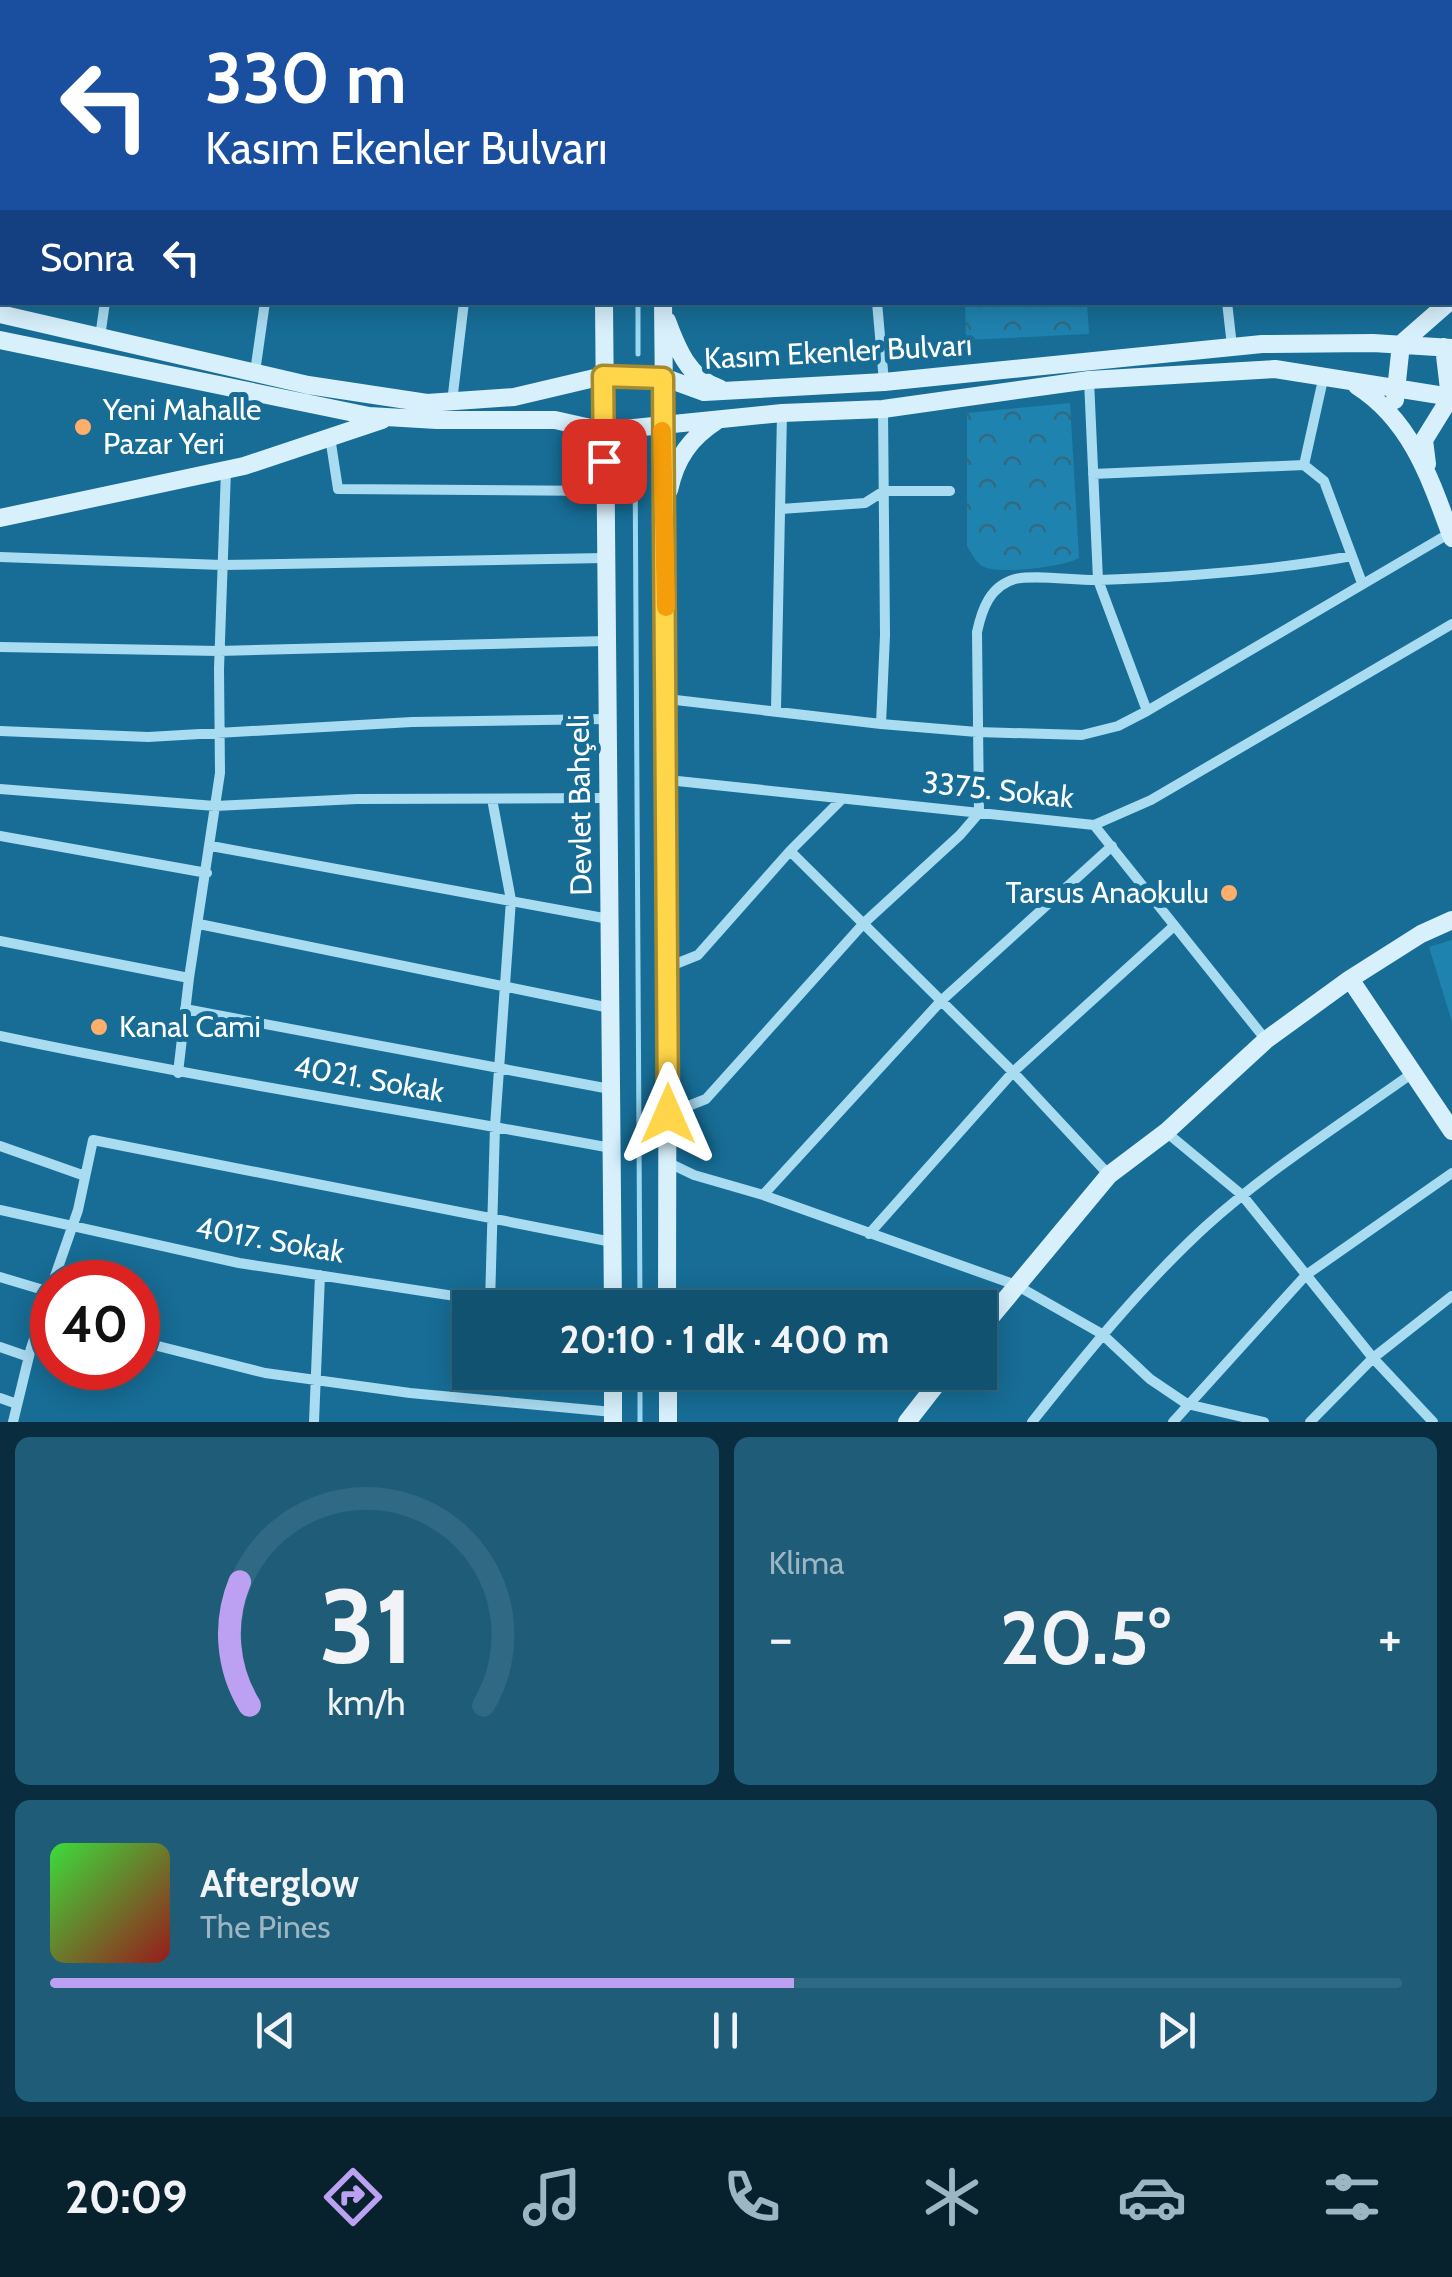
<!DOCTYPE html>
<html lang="tr">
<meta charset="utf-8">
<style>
:root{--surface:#115270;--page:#1e5c78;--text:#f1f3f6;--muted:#9cb6c3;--line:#306983;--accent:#bca0f2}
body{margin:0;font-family:Cabin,sans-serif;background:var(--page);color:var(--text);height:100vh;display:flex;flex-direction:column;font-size:38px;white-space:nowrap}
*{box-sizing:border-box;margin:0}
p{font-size:32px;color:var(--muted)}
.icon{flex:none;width:55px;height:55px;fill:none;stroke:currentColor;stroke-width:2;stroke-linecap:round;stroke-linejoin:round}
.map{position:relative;height:1422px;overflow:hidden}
.panel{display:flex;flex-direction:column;gap:15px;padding:15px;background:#092d3e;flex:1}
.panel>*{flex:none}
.banner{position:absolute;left:0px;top:0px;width:1452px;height:305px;box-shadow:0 5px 25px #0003,0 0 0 2px var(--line);background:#1a4fa0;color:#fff;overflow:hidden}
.speed{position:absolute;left:30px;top:1260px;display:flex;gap:20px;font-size:50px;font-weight:700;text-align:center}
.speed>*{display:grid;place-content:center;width:130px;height:130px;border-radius:50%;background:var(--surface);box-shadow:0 5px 25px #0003,0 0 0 2px var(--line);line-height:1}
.speed .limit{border:15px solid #d22;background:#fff;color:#111}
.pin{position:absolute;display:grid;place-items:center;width:85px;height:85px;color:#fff;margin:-42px;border-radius:20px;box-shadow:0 5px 15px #0006}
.me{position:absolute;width:110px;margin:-55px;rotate:0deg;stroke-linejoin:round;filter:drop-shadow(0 0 8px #0008)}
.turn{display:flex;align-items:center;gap:35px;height:210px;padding:0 40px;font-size:45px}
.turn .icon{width:130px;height:130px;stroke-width:2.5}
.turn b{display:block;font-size:70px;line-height:85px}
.then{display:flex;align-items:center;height:95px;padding:0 40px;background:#0003;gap:20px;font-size:38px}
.big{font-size:75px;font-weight:700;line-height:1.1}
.panel .tile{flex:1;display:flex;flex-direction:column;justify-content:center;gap:15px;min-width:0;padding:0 35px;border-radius:15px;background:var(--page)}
.panel .dial{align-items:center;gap:0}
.dial svg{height:260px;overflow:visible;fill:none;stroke:var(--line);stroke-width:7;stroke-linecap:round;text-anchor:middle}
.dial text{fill:var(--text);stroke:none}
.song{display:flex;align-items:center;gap:30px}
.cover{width:120px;height:120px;border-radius:15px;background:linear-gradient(135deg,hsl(120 70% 55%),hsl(0 70% 35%))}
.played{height:10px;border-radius:5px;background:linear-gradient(90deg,var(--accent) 55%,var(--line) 55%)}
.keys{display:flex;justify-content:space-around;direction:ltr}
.heat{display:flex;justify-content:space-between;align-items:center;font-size:55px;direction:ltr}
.panel .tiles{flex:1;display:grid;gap:15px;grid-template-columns:1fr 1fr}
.tile:last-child{grid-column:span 2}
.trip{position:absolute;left:452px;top:1290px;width:545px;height:100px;border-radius:0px;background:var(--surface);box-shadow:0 5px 25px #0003,0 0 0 2px var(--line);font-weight:700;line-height:100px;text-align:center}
.menu{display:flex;height:160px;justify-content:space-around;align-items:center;background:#07212d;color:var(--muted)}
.menu .icon{width:70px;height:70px}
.menu .selected{color:var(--accent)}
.menu b{font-size:45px;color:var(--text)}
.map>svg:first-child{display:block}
.park{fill:url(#park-crowns)}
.pitch{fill:#1f83af}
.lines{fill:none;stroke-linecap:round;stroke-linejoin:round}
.stream{stroke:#9bd9f4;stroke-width:5}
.street{stroke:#a9dbf1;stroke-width:10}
.secondary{stroke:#d7f0fc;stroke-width:18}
.route-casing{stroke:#a68a30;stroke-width:25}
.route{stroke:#ffd54a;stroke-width:18}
.slow{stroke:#f59e0b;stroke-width:18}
.poi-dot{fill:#ffaf69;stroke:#176d96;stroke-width:4}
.labels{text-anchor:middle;stroke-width:10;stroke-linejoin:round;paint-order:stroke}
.street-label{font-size:30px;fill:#fff;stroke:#176d96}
.poi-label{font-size:30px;fill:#fff;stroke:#176d96;text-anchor:start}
</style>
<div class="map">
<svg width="1452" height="1422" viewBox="0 0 1452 1422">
<defs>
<pattern id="park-crowns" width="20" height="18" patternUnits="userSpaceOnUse" patternTransform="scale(2.5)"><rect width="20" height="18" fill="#1f83af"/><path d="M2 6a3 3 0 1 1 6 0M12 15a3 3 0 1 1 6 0" fill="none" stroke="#336a82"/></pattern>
</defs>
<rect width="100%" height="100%" fill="#176d96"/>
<path class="park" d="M 965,303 L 1087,303 L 1089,334 L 966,340 Z
M 1070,403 L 1079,558 C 1064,567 997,575 982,566 C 975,561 971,553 967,546 L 967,413 Z"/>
<path class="pitch" d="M 1452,940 L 1452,1022 L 1429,947 Z"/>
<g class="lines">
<path class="stream" d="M 634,0 L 634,2
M 638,302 L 638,354
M 635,453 L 640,1308
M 640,1372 L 640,1422"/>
<path class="street" d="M 765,0 L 765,2
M 1434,0 L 1435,2
M 156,2 L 156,0
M 313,2 L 313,0
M 453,2 L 453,0
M 873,2 L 873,0
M 1450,40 L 1452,40
M 1450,145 L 1452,144
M 1450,156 L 1452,176
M 0,172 L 2,172
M 877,302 L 884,382
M 1227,302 L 1232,346
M 100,337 L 105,302
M 255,372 L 265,302
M 1089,380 L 1098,580 L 1147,711
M 452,402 L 464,302
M 330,437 L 338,489 L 604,491
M 1304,465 L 1324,375
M 1093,474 L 1304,465 L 1324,481 L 1362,583
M 781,509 L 865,503 L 884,491 L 950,491
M 0,557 L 222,565 L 605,558
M 0,647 L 219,651 L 606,641
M 667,699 L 881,724 L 977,732 L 1082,735 L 1118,726 L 1147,711 L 1450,533
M 776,710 L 782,413
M 881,724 L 885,635 L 883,409
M 0,731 L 148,737 L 412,722 L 607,719
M 668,780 L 1094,825 L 1151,800 L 1452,624
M 0,789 L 215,806 L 357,799 L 607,798
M 1094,825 L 1266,1040
M 0,836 L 207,873
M 211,846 L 609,919
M 790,851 L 1013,1072 L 1109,1175
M 199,924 L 610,1008
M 0,941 L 189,978
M 668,967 L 698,955 L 790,851 L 841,800
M 185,1009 L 610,1089
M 0,1036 C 203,1079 407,1110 611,1148
M 178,1073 L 189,978 L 220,773 L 219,669 L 226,470
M 668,1114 L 706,1099 L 864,923 L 960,835 L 979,813 L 977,632 C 982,609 990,586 1015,579 C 1035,574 1077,581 1100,580 C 1183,577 1270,571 1352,556
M 1166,1132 L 1242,1195 L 1373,1358 L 1433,1422
M 0,1146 L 85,1176
M 669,1163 L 694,1175 L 763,1195 L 1016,1285 L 1102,1334 L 1150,1379 L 1187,1404 L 1264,1422
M 763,1195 L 941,1001 L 1112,846
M 0,1210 L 239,1263 L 533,1308
M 869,1234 L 1013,1072 L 1174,926
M 0,1277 L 50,1292
M 53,1282 L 78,1210 L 93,1140 L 612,1242
M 490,1303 L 495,1126 L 511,900 L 492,799
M 138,1341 L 265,1373 L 410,1393 L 613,1412
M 0,1347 L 29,1357
M 0,1398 L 17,1404
M 13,1422 L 31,1348 L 52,1285
M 314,1422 L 320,1275
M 1032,1422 C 1086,1354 1141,1286 1205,1227 C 1269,1169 1344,1122 1414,1072
M 1173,1422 L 1306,1275 L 1452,1173
M 1310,1422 L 1373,1358 L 1452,1296"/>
<path class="secondary" d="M 663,0 L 663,2
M 605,2 L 605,0
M 604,302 L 613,1308
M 663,302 L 668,780 L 667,1308
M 0,314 L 308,385 L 427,403 L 514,397 L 603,376 L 663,377 L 704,392 L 884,382 L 1262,344 L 1373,343 L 1452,348
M 667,321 C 677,348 689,379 719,388
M 0,340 L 369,416 L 437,420 L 555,420 L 604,431 L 782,413 L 883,409 L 1089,380 L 1275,369 L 1452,397
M 1357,386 C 1412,421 1431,481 1452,538
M 1395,400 L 1401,344 L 1449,302
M 1427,464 L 1424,440 L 1450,398 L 1444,347
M 669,490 C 676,458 690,438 718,420
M 0,518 L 244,466 L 382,420
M 1350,979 L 1452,1131
M 980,1330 L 1109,1175 L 1166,1132 L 1266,1040 L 1350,979 L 1421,934 L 1452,920
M 613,1372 L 613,1422
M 668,1372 L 668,1422
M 907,1422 L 946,1372"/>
</g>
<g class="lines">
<defs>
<path id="route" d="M 604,461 L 603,376 L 663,378 L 668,1114"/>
</defs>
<use href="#route" class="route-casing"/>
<use href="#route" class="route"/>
<path class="slow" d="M 662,431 L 666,607"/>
</g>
<g class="poi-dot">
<circle cx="83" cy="427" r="10"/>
<circle cx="1229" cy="893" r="10"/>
<circle cx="99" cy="1027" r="10"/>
</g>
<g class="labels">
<g class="street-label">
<text transform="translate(838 352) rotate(-3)" y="10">Kasım Ekenler Bulvarı</text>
<text transform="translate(998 790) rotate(6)" y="10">3375. Sokak</text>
<text transform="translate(580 805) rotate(-91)" y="10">Devlet Bahçeli</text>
<text transform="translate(369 1079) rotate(10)" y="10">4021. Sokak</text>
<text transform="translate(270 1240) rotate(10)" y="10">4017. Sokak</text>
</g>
<g class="poi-label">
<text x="103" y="420">Yeni Mahalle<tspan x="103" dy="34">Pazar Yeri</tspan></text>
<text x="1209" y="903" text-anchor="end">Tarsus Anaokulu</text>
<text x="119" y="1037">Kanal Cami</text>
</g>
</g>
</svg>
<div class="speed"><div class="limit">40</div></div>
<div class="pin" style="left:604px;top:461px;background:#d93025"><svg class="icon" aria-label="arrive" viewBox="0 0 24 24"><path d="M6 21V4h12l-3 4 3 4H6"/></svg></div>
<svg class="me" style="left:668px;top:1114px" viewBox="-20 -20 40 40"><path d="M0-17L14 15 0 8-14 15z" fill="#ffd54a" stroke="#fff" stroke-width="4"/></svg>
<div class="trip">20:10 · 1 dk · 400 m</div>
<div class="banner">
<div class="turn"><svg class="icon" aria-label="left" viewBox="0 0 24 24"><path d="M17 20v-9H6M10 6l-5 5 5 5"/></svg><div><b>330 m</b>Kasım Ekenler Bulvarı</div></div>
<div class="then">Sonra<svg class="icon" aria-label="left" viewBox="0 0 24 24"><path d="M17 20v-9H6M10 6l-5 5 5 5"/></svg></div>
</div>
</div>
<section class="panel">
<div class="tiles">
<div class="tile dial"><svg viewBox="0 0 100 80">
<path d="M14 69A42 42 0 1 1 86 69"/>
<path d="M14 69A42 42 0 0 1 11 31" stroke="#bca0f2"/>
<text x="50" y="56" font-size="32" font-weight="700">31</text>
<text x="50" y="72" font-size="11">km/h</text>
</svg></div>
<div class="tile"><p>Klima</p>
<div class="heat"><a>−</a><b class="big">20.5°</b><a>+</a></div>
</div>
<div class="tile">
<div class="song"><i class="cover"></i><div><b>Afterglow</b><p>The Pines</p></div></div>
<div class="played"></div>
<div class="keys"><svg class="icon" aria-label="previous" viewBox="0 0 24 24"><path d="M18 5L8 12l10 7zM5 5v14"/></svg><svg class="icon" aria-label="pause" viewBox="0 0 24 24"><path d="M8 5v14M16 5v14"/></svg><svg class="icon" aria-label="next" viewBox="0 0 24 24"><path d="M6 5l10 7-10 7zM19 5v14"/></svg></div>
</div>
</div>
</section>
<nav class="menu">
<b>20:09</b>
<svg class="icon selected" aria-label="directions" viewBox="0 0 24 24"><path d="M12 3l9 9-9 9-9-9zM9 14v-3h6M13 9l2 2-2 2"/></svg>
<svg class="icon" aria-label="music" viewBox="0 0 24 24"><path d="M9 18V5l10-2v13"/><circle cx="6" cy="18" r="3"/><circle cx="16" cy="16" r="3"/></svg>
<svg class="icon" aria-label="phone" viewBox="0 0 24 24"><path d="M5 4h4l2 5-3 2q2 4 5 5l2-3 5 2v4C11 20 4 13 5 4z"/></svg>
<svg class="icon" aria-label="climate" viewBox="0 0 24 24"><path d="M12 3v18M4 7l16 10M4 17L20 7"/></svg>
<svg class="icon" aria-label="car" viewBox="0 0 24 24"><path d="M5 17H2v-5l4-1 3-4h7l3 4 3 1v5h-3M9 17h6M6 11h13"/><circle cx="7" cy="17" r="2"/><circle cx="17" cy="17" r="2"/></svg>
<svg class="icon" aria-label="filters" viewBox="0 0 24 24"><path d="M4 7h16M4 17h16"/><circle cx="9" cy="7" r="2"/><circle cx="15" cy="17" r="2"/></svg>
</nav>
